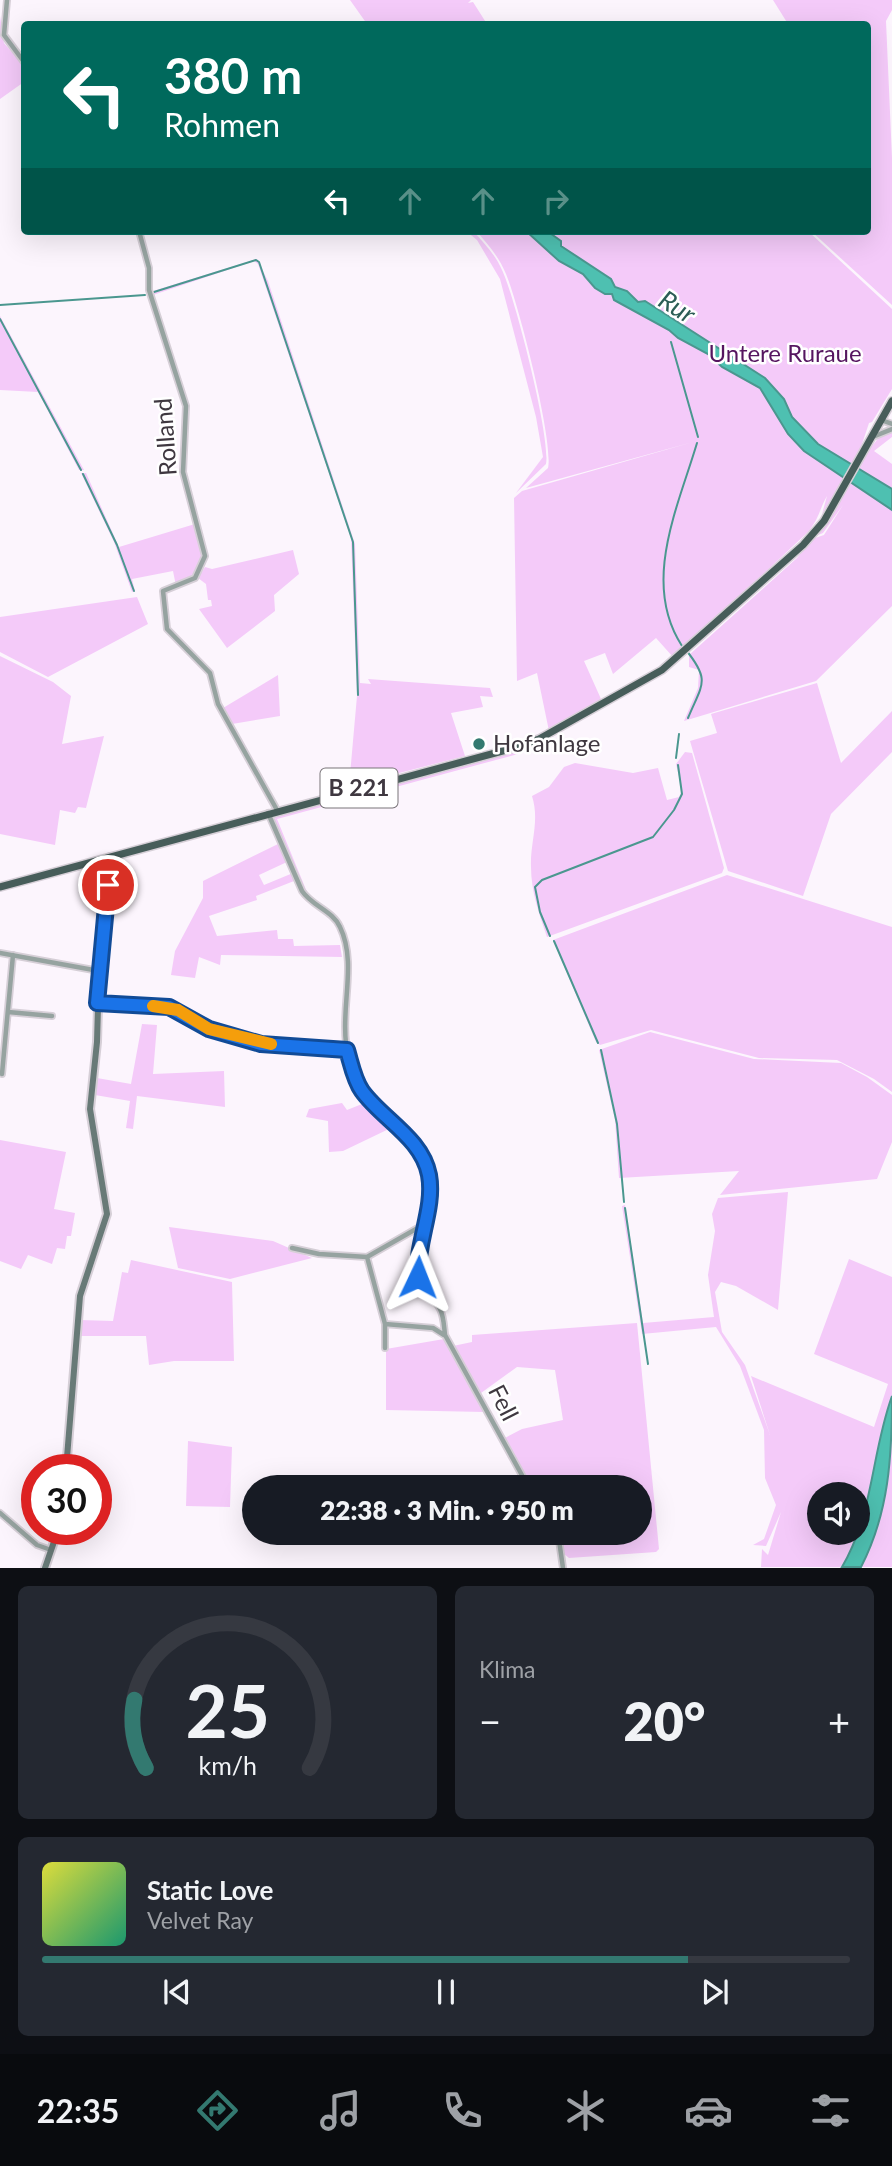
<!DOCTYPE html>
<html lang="de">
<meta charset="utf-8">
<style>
:root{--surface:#171b24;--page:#242831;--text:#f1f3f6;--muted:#9ea1a6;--line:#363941;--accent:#337970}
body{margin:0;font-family:Lato,sans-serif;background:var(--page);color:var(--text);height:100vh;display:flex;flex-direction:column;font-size:26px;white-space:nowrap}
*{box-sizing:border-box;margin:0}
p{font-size:23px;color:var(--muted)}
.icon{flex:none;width:38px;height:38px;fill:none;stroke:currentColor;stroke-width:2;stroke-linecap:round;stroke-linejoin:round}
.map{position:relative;height:1568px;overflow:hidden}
.panel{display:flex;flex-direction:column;gap:18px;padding:18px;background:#0d0f14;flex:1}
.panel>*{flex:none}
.top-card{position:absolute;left:21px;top:21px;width:850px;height:214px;border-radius:7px;box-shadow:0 7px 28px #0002;background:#00695c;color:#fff;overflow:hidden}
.fabs{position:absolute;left:807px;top:1482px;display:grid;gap:14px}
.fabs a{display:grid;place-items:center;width:63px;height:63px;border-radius:50%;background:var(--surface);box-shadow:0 7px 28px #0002;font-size:35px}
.speed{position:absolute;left:21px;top:1454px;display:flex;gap:14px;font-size:35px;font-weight:700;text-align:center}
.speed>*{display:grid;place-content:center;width:91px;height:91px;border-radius:50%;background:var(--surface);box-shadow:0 7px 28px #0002;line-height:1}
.speed .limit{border:10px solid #d22;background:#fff;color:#111}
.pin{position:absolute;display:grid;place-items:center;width:60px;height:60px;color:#fff;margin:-30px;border:4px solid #fff;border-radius:50%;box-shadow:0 2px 7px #0007}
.me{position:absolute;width:77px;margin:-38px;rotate:2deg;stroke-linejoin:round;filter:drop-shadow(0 0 5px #0008)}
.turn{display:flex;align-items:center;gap:24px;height:147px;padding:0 28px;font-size:32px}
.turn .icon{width:91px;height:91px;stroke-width:2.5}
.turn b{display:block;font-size:49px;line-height:60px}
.lanes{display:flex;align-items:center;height:66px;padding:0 28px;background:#0003;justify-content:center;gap:35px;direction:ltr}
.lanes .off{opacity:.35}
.big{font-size:52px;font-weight:800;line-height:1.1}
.panel .tile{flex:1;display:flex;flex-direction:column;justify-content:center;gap:10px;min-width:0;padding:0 24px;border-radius:10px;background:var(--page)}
.panel .dial{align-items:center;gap:0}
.dial svg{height:182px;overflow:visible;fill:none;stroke:var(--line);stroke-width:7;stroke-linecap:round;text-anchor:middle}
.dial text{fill:var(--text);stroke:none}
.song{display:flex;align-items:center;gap:21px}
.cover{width:84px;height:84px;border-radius:10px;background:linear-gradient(135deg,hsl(60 70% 55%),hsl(160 70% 35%))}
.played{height:7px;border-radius:4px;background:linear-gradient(90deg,var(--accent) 80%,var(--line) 80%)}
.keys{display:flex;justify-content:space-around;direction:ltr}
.heat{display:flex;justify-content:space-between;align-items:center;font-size:38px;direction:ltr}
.panel .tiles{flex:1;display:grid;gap:18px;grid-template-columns:1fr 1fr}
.tile:last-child{grid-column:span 2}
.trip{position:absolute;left:242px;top:1475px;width:410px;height:70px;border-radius:35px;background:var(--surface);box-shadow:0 7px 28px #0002;font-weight:800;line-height:70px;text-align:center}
.dock{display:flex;height:112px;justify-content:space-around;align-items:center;background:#090b0e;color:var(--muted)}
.dock .icon{width:49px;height:49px}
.dock .selected{color:var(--accent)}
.dock b{font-size:32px;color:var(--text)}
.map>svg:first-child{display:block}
.green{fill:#f4caf9;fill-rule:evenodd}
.water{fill:#4ec0b1;stroke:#4a978f;stroke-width:2}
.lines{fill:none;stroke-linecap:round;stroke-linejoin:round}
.stream{stroke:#4a978f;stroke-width:2}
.street-casing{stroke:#d6cfd7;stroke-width:8}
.secondary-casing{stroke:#d6cfd7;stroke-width:10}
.primary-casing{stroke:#d6cfd7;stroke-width:10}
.street{stroke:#96a3a0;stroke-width:4.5}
.secondary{stroke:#687a77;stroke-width:6}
.primary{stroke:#475d5a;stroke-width:7}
.route-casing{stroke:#114b97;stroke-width:18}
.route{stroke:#1a73e8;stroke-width:12}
.slow{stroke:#f59e0b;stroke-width:12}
.poi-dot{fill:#337970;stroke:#fff;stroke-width:2.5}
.labels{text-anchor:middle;stroke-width:5;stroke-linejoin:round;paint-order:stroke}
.shield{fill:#fff;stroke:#797479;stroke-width:2}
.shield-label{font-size:23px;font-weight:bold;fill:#3f3840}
.park-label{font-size:24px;fill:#561560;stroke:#fff}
.street-label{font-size:24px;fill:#3f3840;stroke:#fff}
.poi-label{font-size:24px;fill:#3f3840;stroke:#fff;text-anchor:start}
.water-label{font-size:26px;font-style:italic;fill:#2c5d56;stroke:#fff}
</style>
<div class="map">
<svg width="892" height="1568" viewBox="0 0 892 1568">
<rect width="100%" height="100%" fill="#fcf5fd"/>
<path class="green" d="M 350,0 L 471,0 L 468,3 L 473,2 L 487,24 L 367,24 Z
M 773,0 L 892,0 L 892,10 L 886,21 L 892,158 L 892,305 L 811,231 L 868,231 L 868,24 L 788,24 Z
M 0,16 L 4,43 L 24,66 L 24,82 L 0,99 Z
M 466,231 L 473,231 C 484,243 495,254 502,270 C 515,297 551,438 546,464 L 516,493 L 543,457 L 536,417 L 500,279 L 477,240 Z
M 476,231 L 808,231 L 892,309 L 892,389 L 872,422 L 869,423 L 861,447 L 868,451 L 880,436 L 892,431 L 892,437 L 874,451 L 892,464 L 892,606 L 816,681 L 684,721 L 698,688 L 699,670 L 689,667 L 689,655 L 797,558 L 812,539 L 824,535 L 843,505 L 823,533 L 816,536 L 837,502 L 831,499 L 822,514 L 827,496 C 819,510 819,519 808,532 L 677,655 L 673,657 L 656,638 L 613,674 L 605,653 L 584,661 L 601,699 L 549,731 L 537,673 L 517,681 L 514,498 L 522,491 L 693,442 L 526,488 L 548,468 C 554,442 518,302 506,274 C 499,257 488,244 476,231 Z
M 257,259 L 268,281 L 355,544 L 360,683 L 371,684 L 368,679 L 490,688 L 493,697 L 480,696 L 483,707 L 451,713 L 465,756 L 349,786 L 357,696 L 351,538 L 258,264 L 254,261 L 153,295 L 153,291 Z
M 0,316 L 84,470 L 79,470 L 38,392 L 0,390 Z
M 81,473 L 86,473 L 119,547 L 195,524 C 206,554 206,570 176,586 L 173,571 L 132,579 L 135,591 L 132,592 L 114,542 Z
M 293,550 L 299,574 L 274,595 L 275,611 L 227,648 L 199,609 L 212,606 L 211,600 L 208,600 L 206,584 L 198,578 L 205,567 L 212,569 Z
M 137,597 L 148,624 L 48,677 L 0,652 L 0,617 Z
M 0,656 L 53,682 L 71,696 L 62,744 L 104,736 L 86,808 L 78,807 L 75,813 L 60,810 L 55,845 L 0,834 Z
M 278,675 L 280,716 L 232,724 L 223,708 Z
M 817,683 L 841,763 L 892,711 L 892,752 L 831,814 L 803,896 L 728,871 L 690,741 L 717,733 L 711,714 Z
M 515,752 L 518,754 L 277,819 L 307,892 L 313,900 L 306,894 L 274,820 L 276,815 Z
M 685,752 L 692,753 L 724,868 L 722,873 L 547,937 C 539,914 531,891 531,867 C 530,842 540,821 532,796 L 549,787 L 564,767 L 575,763 L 633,773 L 658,768 L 667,800 L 679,797 L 682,790 L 676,764 Z
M 278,844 L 287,862 L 259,875 L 264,885 L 293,873 L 294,881 L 256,896 L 257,900 L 209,916 L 217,936 L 277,930 L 278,939 L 293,939 L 294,946 L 340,945 L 342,957 L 221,955 L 220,965 L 199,957 L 195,978 L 171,975 L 175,951 L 203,898 L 203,881 Z
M 727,875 L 892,927 L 892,1092 L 874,1079 L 837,1060 L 759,1058 L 651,1030 L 600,1045 L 596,1042 L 553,940 Z
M 142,1024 L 157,1025 L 153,1074 L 224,1071 L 225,1107 L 137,1096 L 133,1129 L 126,1128 L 130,1101 L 95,1095 L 97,1078 L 131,1084 Z
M 650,1032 L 754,1059 L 841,1063 L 867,1077 L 892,1095 L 892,1142 L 877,1179 L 720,1195 L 739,1171 L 619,1178 L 615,1120 L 599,1050 Z
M 367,1102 L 393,1127 L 343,1151 L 329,1152 L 328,1121 L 306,1117 L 309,1109 L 342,1103 L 347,1110 Z
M 0,1140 L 66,1152 L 54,1209 L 75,1213 L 71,1236 L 67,1236 L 65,1249 L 57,1248 L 52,1264 L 28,1255 L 21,1269 L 0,1261 Z
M 788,1192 L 778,1310 L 736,1286 L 721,1282 L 715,1292 L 722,1332 L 745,1365 L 770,1435 L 751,1376 L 874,1427 L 888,1384 L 814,1354 L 849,1259 L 892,1277 L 892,1567 L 761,1567 L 762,1549 L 768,1555 L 781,1512 L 766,1546 L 753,1545 L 764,1539 L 776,1505 L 765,1478 L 764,1430 L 740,1366 L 716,1327 L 642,1334 L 622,1206 L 625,1205 L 643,1323 L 714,1317 L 708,1275 L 715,1231 L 712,1214 L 718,1198 ZM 819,1494 L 858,1494 L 858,1533 L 819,1533 Z
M 169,1227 L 273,1241 L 312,1258 L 230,1279 L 178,1268 Z
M 131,1260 L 232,1282 L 234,1361 L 174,1361 L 149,1365 L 146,1336 L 79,1336 L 80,1320 L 113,1321 L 122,1272 L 128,1273 Z
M 637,1323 L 659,1549 L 656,1552 L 569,1558 L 564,1554 L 560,1533 L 639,1533 L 639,1488 L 531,1487 L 503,1439 L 522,1429 L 563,1420 L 555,1370 L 517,1367 L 481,1393 L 453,1346 L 472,1342 L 472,1335 Z
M 444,1339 L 485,1412 L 386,1410 L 386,1349 Z
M 188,1441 L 232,1447 L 230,1507 L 186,1506 Z"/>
<path class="water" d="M 526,231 L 547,231 L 561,241 L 561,246 L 611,279 L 615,287 L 627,291 L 638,302 L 645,301 L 765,378 L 784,399 L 792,417 L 818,444 L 892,489 L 892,510 L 804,451 L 788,434 L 760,388 L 722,367 L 708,354 L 678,338 L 669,330 L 614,300 L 612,294 L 605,294 L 595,288 L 583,274 L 559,261 Z
M 892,1396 C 892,1456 889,1513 861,1567 L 842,1567 C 874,1512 871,1454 892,1396 Z"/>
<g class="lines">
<path class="stream" d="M 154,292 L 256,260 L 259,262 L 353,542 L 358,695
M 0,305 L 145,295
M 0,319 L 81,470
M 671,342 L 698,437
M 83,474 L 117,545 L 134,591
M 682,646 C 641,583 678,507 697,443
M 686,650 C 711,681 702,684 688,718
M 676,758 L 679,734
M 550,936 L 540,912 L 535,887 L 542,880 L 653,837 L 674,810 L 682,794 L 678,765
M 554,941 L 598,1043
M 601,1050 L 617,1124 L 624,1202
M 625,1208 L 648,1364"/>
<defs>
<path id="street" d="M 7,0 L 4,35 L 24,62
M 139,231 L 149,268 L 149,290 L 186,406 L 183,472 L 205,556 L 195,578 L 163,591 L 167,629 L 210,673 L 218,704 L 277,810
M 881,420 L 892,424
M 875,436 L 892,429
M 268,813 L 302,891 C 312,906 333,911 340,927 C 357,962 341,1006 346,1043 C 347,1053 351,1064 354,1073 C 367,1110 410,1128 426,1164 C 440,1196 417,1235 418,1269 C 419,1288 432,1294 440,1309 C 444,1317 444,1327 445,1335 L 529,1488
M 0,953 L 99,971
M 97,1003 L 169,1007 L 209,1029 L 261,1044 L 347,1050
M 8,1012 L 52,1016
M 2,1074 L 13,955
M 423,1225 L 367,1257 L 385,1324 L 433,1328 L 444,1335
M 292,1248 L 319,1254 L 367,1257
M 385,1324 L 385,1348
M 0,1513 L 37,1545 L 51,1550
M 558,1533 L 563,1568"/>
<path id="secondary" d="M 66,1470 L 80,1296 L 107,1214 L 90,1109 L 97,1042 L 99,971 L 110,857
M 45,1568 L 58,1530"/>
<path id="primary" d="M 0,887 L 510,749 L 539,739 L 662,670 L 803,545 L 824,521 L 892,401"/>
</defs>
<use href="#street" class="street-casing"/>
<use href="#secondary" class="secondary-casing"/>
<use href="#primary" class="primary-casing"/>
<use href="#street" class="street"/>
<use href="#secondary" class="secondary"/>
<use href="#primary" class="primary"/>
</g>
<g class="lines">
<defs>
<path id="route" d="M 108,885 L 97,1003 L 169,1007 L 209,1029 L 261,1044 L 347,1050 C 351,1063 354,1080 362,1091 C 382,1119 422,1138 429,1175 C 435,1208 416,1243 418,1277"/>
</defs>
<use href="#route" class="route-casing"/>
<use href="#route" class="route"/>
<path class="slow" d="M 153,1006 L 178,1010 L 209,1029 L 271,1044"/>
</g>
<circle class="poi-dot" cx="479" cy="744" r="7"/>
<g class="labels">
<rect class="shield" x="320.5" y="768.5" width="77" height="39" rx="5"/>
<g class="shield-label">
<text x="359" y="796">B 221</text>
</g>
<g class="park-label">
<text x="785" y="362">Untere Ruraue</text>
</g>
<g class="street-label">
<text transform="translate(166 437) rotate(-94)" y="8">Rolland</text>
<text transform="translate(503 1403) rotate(63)" y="8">Fell</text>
</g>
<g class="poi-label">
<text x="493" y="752">Hofanlage</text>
</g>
<g class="water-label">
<text transform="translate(677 307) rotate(32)" y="9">Rur</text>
</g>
</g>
</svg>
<div class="fabs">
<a><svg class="icon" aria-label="sound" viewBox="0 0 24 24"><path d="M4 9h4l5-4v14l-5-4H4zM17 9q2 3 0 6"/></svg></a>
</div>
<div class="speed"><div class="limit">30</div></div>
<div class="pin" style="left:108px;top:885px;background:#d93025"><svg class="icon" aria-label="arrive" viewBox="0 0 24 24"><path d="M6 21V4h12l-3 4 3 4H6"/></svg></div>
<svg class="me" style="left:418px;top:1277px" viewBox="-20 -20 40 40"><path d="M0-17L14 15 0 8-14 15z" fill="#1a73e8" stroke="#fff" stroke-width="4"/></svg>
<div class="trip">22:38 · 3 Min. · 950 m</div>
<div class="top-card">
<div class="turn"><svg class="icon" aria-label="left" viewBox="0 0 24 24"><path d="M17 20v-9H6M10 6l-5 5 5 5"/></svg><div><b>380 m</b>Rohmen</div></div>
<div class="lanes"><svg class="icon" aria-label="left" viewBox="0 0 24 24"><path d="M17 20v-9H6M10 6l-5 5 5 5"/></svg><svg class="icon off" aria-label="ahead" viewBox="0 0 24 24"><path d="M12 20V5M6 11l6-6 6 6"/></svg><svg class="icon off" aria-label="ahead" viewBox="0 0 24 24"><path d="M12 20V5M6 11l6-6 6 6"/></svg><svg class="icon off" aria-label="right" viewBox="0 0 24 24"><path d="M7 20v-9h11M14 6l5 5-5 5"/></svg></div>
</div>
</div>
<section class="panel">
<div class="tiles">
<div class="tile dial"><svg viewBox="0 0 100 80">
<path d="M14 69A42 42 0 1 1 86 69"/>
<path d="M14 69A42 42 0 0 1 9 39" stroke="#337970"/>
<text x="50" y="56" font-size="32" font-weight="700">25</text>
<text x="50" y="72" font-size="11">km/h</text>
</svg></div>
<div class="tile"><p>Klima</p>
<div class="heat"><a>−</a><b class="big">20°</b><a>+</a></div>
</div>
<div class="tile">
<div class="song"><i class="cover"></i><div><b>Static Love</b><p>Velvet Ray</p></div></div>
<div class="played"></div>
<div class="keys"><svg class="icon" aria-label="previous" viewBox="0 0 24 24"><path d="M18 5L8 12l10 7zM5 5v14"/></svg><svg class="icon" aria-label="pause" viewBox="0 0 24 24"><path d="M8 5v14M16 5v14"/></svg><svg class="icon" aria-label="next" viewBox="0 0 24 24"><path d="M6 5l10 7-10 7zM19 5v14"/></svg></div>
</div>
</div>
</section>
<nav class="dock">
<b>22:35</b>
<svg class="icon selected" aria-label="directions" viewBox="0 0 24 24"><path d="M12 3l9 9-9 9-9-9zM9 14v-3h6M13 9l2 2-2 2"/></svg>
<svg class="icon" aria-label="music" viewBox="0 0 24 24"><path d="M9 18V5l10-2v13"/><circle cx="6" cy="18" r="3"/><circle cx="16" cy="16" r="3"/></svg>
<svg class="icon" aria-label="phone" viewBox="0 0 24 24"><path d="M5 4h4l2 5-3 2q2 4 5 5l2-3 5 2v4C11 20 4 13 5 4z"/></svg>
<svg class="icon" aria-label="climate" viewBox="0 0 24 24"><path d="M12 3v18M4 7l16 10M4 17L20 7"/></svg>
<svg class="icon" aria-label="car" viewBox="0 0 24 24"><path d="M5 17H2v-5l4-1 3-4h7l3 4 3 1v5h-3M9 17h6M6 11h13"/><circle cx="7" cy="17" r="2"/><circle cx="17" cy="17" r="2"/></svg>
<svg class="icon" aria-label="filters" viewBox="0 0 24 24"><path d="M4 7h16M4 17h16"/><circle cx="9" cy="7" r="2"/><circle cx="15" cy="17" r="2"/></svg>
</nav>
